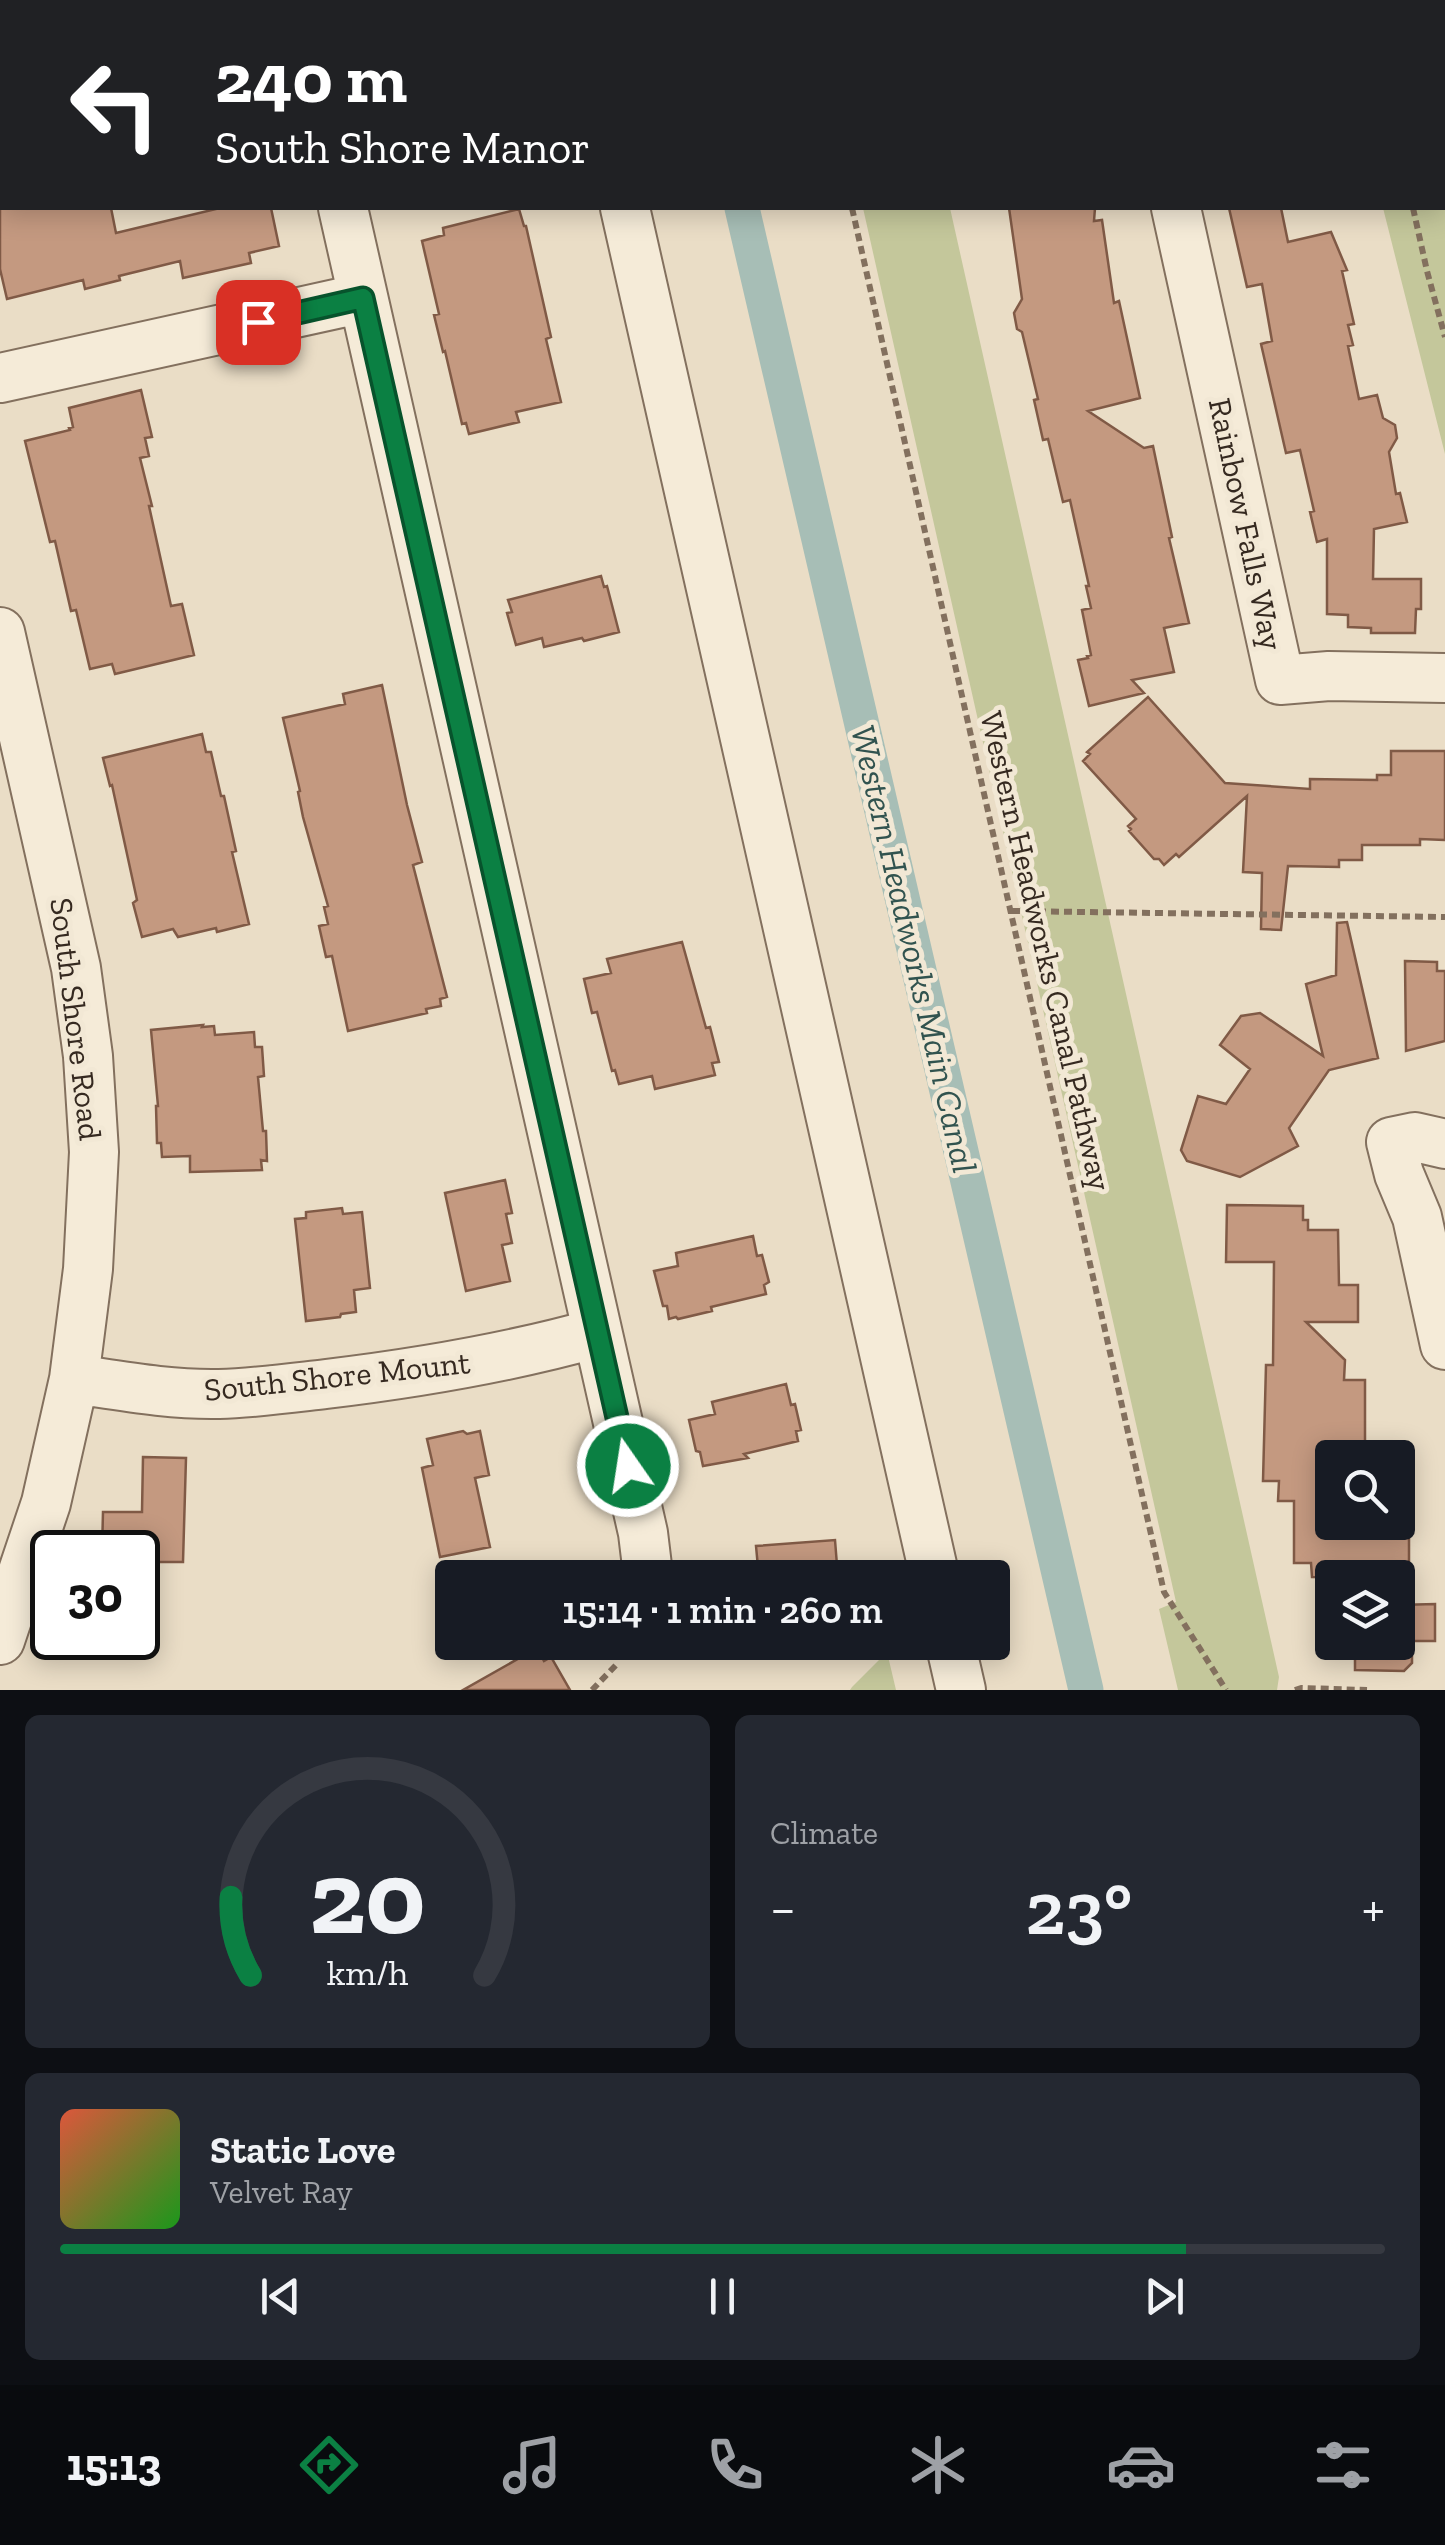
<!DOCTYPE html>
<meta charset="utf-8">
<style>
:root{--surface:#171b24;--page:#242831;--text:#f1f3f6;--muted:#9ea1a6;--line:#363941;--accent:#0b8043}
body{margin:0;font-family:"Zilla Slab",serif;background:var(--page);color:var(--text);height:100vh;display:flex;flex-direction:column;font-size:38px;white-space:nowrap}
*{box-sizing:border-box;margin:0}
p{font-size:32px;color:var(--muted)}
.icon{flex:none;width:55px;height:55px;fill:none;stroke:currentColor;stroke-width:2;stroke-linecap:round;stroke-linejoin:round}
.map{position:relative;height:1690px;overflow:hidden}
.details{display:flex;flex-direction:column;gap:25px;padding:25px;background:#0d0f14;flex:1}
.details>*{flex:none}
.top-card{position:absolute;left:0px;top:0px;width:1445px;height:210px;box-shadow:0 5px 25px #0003;background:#202124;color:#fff;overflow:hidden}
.tools{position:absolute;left:1315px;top:1440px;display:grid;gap:20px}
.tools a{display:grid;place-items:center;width:100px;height:100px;border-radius:10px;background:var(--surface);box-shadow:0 5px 25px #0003;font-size:50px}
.speed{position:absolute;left:30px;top:1530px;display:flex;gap:20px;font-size:50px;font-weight:700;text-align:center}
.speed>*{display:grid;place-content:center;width:130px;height:130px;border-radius:50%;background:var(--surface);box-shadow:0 5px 25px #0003;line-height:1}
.speed .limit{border:5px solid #111;border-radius:15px;background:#fff;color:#111}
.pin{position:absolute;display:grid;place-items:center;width:85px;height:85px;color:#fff;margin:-42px;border-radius:20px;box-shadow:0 5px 15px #0006}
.me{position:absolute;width:110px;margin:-55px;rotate:347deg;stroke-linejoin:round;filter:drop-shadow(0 0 8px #0008)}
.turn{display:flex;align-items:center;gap:35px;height:210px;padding:0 50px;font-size:45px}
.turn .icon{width:130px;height:130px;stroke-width:2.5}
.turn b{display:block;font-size:70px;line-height:85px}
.big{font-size:75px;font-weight:600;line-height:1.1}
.details .card{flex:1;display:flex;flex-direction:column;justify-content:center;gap:15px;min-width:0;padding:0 35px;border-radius:15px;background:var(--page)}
.details .dial{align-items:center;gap:0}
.dial svg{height:260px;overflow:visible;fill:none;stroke:var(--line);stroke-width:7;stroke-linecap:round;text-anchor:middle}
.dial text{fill:var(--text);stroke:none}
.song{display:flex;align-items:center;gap:30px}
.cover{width:120px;height:120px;border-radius:15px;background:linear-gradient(135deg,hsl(10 70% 55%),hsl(120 70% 35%))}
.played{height:10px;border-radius:5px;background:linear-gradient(90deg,var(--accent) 85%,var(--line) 85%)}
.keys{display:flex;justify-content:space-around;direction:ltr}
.heat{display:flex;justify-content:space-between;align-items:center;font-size:55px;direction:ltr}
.details .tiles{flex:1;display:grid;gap:25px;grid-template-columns:1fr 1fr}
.card:last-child{grid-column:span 2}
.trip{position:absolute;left:435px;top:1560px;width:575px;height:100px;border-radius:10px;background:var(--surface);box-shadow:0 5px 25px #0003;font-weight:600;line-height:100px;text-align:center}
.tab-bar{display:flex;height:160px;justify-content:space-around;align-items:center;background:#090b0e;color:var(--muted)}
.tab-bar .icon{width:70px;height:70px}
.tab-bar .active{color:var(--accent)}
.tab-bar b{font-size:45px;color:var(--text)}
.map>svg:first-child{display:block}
.green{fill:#c4c79b}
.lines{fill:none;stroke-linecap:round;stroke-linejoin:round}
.canal{stroke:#a7beb6;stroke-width:35}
.building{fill:#c49980;stroke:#805a46;stroke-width:2.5}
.minor-casing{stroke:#83705e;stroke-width:52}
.path{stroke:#83705e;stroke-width:6;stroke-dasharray:8 5;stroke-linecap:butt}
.minor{stroke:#f5ebd8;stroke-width:48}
.route-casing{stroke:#07532c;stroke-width:25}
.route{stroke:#0b8043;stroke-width:18}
.labels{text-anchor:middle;stroke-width:10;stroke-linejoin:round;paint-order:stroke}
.street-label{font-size:32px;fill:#352920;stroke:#f2e8d5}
.water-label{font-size:35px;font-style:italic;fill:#31534f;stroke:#f2e8d5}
</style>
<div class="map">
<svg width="1445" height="1690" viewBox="0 0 1445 1690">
<rect width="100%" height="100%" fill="#eaddc6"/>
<path class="green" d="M 1335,0 L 1445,0 L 1445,454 L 1383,208 L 1442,208 L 1442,2 L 1335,2 Z
M 863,208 L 950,208 L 1279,1677 L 1277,1690 L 1178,1690 L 1159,1609 L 1176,1602 Z
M 887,1652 L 896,1690 L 850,1690 L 852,1687 Z"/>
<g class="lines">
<path class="canal" d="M 694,0 L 694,2
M 742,208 L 1086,1690"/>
</g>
<path class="building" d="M 0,208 L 111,208 L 116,233 L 220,208 L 271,208 L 279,246 L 249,253 L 251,263 L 183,278 L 180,261 L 119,276 L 120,280 L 85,289 L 83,280 L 7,299 L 0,269 Z
M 1009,208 L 1095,208 L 1094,221 L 1102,220 L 1114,303 L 1119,301 L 1140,398 L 1088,411 L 1144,448 L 1153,446 L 1172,537 L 1169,538 L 1189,623 L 1164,628 L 1174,672 L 1132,680 L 1144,693 L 1089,706 L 1078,660 L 1088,658 L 1087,656 L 1091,655 L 1082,610 L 1091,608 L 1086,586 L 1089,586 L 1070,500 L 1063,502 L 1048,439 L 1043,440 L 1034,400 L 1038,399 L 1022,332 L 1017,329 L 1014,313 L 1022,299 Z
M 1229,208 L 1281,208 L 1288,242 L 1331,232 L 1347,270 L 1342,271 L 1354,324 L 1348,325 L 1353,345 L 1348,346 L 1359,399 L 1377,395 L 1383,418 L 1395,425 L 1397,438 L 1389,452 L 1396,494 L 1400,493 L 1407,522 L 1374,529 L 1373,579 L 1421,579 L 1421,609 L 1416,609 L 1415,633 L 1371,633 L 1371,628 L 1348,627 L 1348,615 L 1327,614 L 1327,539 L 1317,542 L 1310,512 L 1314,511 L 1300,450 L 1286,453 L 1261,344 L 1272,341 L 1262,284 L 1247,287 Z
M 519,209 L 524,226 L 526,226 L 551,337 L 546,339 L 561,402 L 516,412 L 519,422 L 469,434 L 466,423 L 462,424 L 445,351 L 443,352 L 434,315 L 439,314 L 422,241 L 444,235 L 443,228 Z
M 141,390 L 152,437 L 145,438 L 149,456 L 140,458 L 152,506 L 149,506 L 171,606 L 182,604 L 194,655 L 115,674 L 112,664 L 90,669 L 76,610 L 71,611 L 55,541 L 50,542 L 25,441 L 70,430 L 69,428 L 73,427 L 69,408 Z
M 601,576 L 604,587 L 607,586 L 619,632 L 584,641 L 582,638 L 544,647 L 542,638 L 516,645 L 507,613 L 512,612 L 508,600 Z
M 382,685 L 407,805 L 422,862 L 413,865 L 447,997 L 440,999 L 441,1006 L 426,1009 L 427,1013 L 348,1031 L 332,956 L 326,957 L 319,926 L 328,924 L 324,907 L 328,906 L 303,817 L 298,792 L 300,791 L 283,718 L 345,704 L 343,694 Z
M 1148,697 L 1225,783 L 1310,789 L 1310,779 L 1377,780 L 1377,775 L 1391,775 L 1391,751 L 1445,751 L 1445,840 L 1420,839 L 1420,845 L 1362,845 L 1362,860 L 1339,860 L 1339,867 L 1288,866 L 1281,930 L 1261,929 L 1262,873 L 1243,872 L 1247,796 L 1179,857 L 1176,854 L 1164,865 L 1159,859 L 1154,859 L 1129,831 L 1131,829 L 1128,826 L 1136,819 L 1083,761 L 1090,754 L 1087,752 Z
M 202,734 L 206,752 L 211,752 L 221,796 L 224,796 L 236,851 L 232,852 L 249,924 L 217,932 L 216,928 L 178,937 L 173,929 L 142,937 L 133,903 L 137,900 L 112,785 L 110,786 L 103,758 Z
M 1347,922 L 1378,1058 L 1329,1070 L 1289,1128 L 1298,1146 L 1240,1177 L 1187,1161 L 1181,1150 L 1198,1096 L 1226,1104 L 1250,1069 L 1220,1045 L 1241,1016 L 1260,1013 L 1323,1056 L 1306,984 L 1336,975 L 1337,923 Z
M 682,942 L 706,1028 L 710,1027 L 719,1062 L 712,1063 L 715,1075 L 655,1089 L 652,1076 L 619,1084 L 615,1070 L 612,1071 L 597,1012 L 592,1013 L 584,979 L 611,973 L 607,959 Z
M 1405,961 L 1437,962 L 1437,971 L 1445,971 L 1445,1041 L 1406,1051 Z
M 203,1025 L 202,1027 L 214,1026 L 215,1035 L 254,1032 L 255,1047 L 262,1047 L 264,1076 L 258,1077 L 263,1131 L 266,1131 L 267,1161 L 261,1160 L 262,1170 L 190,1172 L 190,1156 L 162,1157 L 161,1143 L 157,1143 L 156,1106 L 158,1106 L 151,1030 Z
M 505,1180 L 512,1213 L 506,1214 L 512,1243 L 502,1245 L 510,1281 L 466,1291 L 445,1193 Z
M 1227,1205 L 1303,1206 L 1303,1220 L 1308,1220 L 1308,1230 L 1338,1230 L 1339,1285 L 1358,1285 L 1358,1322 L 1306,1322 L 1345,1360 L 1344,1380 L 1365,1380 L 1365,1458 L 1332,1458 L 1332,1522 L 1373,1522 L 1373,1528 L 1409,1527 L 1409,1578 L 1312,1577 L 1311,1563 L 1294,1563 L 1294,1501 L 1278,1501 L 1279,1481 L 1263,1481 L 1266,1365 L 1273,1365 L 1274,1262 L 1226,1262 Z
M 342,1208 L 343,1214 L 362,1212 L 370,1288 L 354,1290 L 356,1312 L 341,1314 L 340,1317 L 306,1321 L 295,1219 L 306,1218 L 306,1212 Z
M 753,1236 L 757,1256 L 762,1255 L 769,1282 L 764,1285 L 766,1294 L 711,1307 L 712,1311 L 678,1319 L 676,1317 L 669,1319 L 667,1306 L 663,1306 L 654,1271 L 678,1266 L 676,1253 Z
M 786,1384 L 791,1405 L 795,1404 L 801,1430 L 796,1431 L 798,1441 L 744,1454 L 748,1458 L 703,1466 L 700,1452 L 696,1451 L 689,1420 L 715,1414 L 712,1402 Z
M 463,1431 L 467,1434 L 480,1431 L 489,1475 L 475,1478 L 490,1547 L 440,1557 L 422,1468 L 433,1465 L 427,1439 Z
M 143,1457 L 186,1458 L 183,1562 L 138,1562 L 138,1552 L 102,1552 L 103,1512 L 142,1512 Z
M 835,1540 L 838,1578 L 759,1578 L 756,1546 Z
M 1435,1604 L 1435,1641 L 1398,1641 L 1398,1605 Z
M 1355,1642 L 1412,1642 L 1412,1663 L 1404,1671 L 1355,1670 Z
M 537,1648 L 544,1661 L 551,1657 L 570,1690 L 463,1690 Z"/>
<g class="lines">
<defs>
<path id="minor" d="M 295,0 L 296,2
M 578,0 L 578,2
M 1132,0 L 1133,2
M 343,208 L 643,1533 L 647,1566 L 644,1578
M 625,208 L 935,1578
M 1176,208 L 1280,680 L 1329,676 L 1445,678
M 0,378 L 363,298
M 0,632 L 76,968 L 88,1056 L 94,1152 L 88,1269 L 74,1379 L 46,1503 L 0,1640
M 1445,1144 L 1415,1137 L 1391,1142 L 1399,1174 L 1417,1217 L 1445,1345
M 74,1379 C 122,1386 170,1395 219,1394 C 255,1393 291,1388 326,1384 C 418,1373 508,1358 597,1333
M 950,1642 L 961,1690"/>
</defs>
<use href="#minor" class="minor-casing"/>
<path class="path" d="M 805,0 L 806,2
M 1389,0 L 1390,2
M 852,208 L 1164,1592 L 1226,1690
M 1413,208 L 1427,271 L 1445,337
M 1012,911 L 1445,917
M 592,1690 L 618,1663
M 1295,1690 L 1301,1688 L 1367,1690"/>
<use href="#minor" class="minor"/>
</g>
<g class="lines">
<defs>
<path id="route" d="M 258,322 L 363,298 L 628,1466"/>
</defs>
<use href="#route" class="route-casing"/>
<use href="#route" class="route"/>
</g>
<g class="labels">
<g class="street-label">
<text transform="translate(1246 524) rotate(78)" y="11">Rainbow Falls Way</text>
<text transform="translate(1046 951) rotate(77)" y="11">Western Headworks Canal Pathway</text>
<text transform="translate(76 1019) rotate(83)" y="11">South Shore Road</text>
<text transform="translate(337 1376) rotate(-6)" y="11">South Shore Mount</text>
</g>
<g class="water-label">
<text transform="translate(914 949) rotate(77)" y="12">Western Headworks Main Canal</text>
</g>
</g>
</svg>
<div class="tools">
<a><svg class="icon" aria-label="search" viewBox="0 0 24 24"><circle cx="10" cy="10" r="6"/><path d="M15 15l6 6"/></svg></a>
<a><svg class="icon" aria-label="layers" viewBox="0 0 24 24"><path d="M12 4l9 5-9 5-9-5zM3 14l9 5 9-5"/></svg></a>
</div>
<div class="speed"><div class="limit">30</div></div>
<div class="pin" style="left:258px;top:322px;background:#d93025"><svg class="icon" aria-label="arrive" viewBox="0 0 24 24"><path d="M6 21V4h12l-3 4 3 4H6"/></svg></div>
<svg class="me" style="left:628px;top:1466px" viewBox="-20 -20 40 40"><circle r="17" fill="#0b8043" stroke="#fff" stroke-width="3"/><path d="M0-11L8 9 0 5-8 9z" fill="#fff"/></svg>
<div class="trip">15:14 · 1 min · 260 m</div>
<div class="top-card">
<div class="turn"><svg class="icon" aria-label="left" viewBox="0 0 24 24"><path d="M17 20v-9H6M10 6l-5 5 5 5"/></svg><div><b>240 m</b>South Shore Manor</div></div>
</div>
</div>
<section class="details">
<div class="tiles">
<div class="card dial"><svg viewBox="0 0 100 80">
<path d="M14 69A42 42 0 1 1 86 69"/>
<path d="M14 69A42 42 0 0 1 8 45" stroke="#0b8043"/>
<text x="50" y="56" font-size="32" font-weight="700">20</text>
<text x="50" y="72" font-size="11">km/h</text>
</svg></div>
<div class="card"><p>Climate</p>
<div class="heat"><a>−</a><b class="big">23°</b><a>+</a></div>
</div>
<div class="card">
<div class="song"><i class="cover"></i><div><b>Static Love</b><p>Velvet Ray</p></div></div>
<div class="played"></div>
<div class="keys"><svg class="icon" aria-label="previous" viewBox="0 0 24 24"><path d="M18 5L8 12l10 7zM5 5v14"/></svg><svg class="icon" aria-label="pause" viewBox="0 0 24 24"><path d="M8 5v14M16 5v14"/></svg><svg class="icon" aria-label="next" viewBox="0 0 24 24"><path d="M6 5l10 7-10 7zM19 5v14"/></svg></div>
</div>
</div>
</section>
<nav class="tab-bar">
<b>15:13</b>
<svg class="icon active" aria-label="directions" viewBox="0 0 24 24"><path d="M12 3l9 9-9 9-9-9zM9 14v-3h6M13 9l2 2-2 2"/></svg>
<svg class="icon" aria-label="music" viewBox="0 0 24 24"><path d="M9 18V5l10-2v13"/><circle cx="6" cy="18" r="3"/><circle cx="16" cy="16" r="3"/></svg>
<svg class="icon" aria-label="phone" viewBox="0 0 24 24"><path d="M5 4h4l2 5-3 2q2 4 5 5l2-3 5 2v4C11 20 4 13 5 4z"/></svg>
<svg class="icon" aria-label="climate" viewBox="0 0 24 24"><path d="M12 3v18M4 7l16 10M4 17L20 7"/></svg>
<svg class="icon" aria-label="car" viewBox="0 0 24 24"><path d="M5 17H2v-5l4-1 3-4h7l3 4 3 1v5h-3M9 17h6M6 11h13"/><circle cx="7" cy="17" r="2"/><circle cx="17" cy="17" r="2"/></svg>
<svg class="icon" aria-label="filters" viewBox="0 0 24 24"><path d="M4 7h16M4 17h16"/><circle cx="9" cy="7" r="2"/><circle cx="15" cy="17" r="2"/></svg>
</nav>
